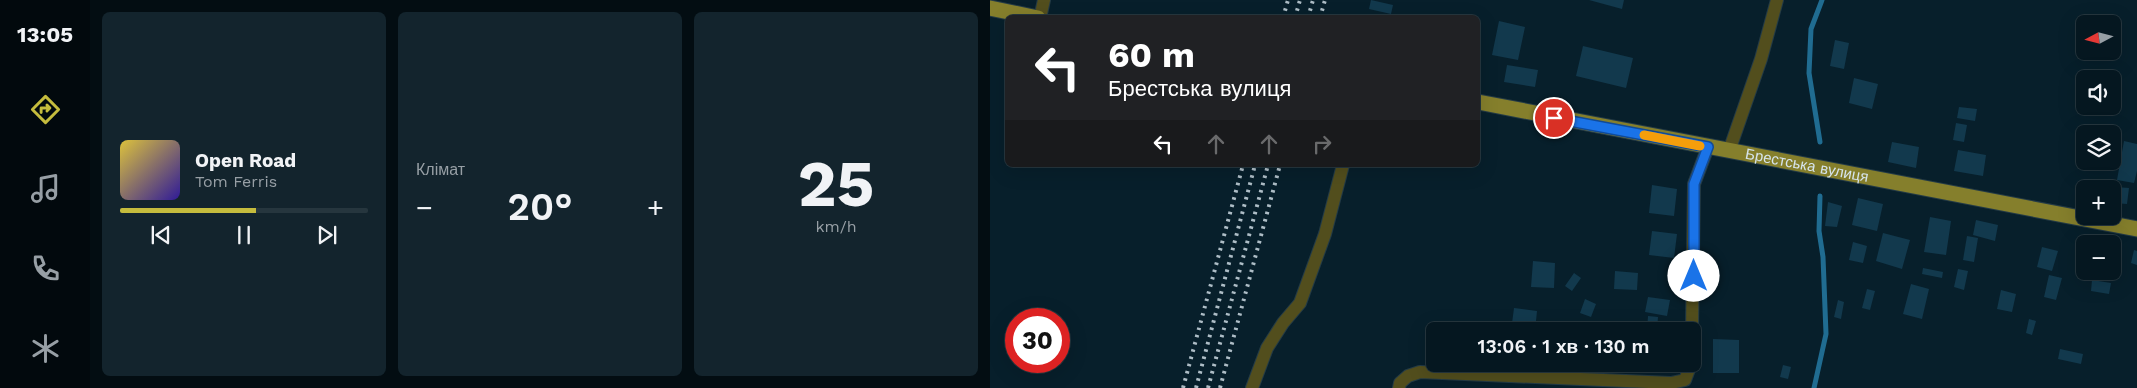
<!DOCTYPE html>
<html lang="uk">
<meta charset="utf-8">
<style>
:root{--surface:#051720;--page:#13242d;--text:#f1f3f6;--muted:#979fa5;--line:#26363e;--accent:#c5bc3d}
body{margin:0;font-family:"Work Sans",sans-serif;background:var(--page);color:var(--text);height:100vh;display:flex;flex-direction:column;font-size:19px;white-space:nowrap}
*{box-sizing:border-box;margin:0}
p{font-size:16px;color:var(--muted)}
.icon{flex:none;width:28px;height:28px;fill:none;stroke:currentColor;stroke-width:2;stroke-linecap:round;stroke-linejoin:round}
.map{position:relative;flex:1;overflow:hidden}
.drawer{display:flex;flex-direction:column;gap:12px;padding:12px;background:#030d12;width:900px}
.drawer>*{flex:none}
.guide{position:absolute;left:15px;top:15px;width:475px;height:152px;border-radius:8px;box-shadow:0 5px 20px #0002,0 0 0 1px var(--line);background:#202124;color:#fff;overflow:hidden}
.needle{width:32px;rotate:263deg}
.controls{position:absolute;left:1086px;top:15px;display:grid;gap:10px}
.controls a{display:grid;place-items:center;width:45px;height:45px;border-radius:8px;background:var(--surface);box-shadow:0 5px 20px #0002,0 0 0 1px var(--line);font-size:25px}
.speed{position:absolute;left:15px;top:308px;display:flex;gap:10px;font-size:25px;font-weight:700;text-align:center}
.speed>*{display:grid;place-content:center;width:65px;height:65px;border-radius:50%;background:var(--surface);box-shadow:0 5px 20px #0002,0 0 0 1px var(--line);line-height:1}
.speed .limit{border:8px solid #d22;background:#fff;color:#111}
.pin{position:absolute;display:grid;place-items:center;width:42px;height:42px;color:#fff;margin:-21px;border:2px solid #fff;border-radius:50%;box-shadow:0 1px 5px #0007}
.me{position:absolute;width:55px;margin:-28px;rotate:0deg;stroke-linejoin:round;filter:drop-shadow(0 0 4px #0008)}
.turn{display:flex;align-items:center;gap:18px;height:105px;padding:0 20px;font-size:22px}
.turn .icon{width:65px;height:65px;stroke-width:2.5}
.turn b{display:block;font-size:35px;line-height:42px}
.lanes{display:flex;align-items:center;height:48px;padding:0 20px;background:#0003;justify-content:center;gap:25px;direction:ltr}
.lanes .off{opacity:.35}
.big{font-size:38px;font-weight:600;line-height:1.1}
.drawer .widget{flex:1;display:flex;flex-direction:column;justify-content:center;gap:8px;min-width:0;padding:0 18px;border-radius:8px;background:var(--page)}
.drawer .dial{align-items:center;gap:0}
.dial b{font-size:65px;line-height:1}
.song{display:flex;align-items:center;gap:15px}
.cover{width:60px;height:60px;border-radius:8px;background:linear-gradient(135deg,hsl(50 70% 55%),hsl(250 70% 35%))}
.played{height:5px;border-radius:2px;background:linear-gradient(90deg,var(--accent) 55%,var(--line) 55%)}
.keys{display:flex;justify-content:space-around;direction:ltr}
.heat{display:flex;justify-content:space-between;align-items:center;font-size:28px;direction:ltr}
.drawer .tiles{flex:1;display:grid;gap:12px;grid-template-columns:repeat(3,1fr)}
.trip{position:absolute;left:436px;top:322px;width:275px;height:50px;border-radius:8px;background:var(--surface);box-shadow:0 5px 20px #0002,0 0 0 1px var(--line);font-weight:600;line-height:50px;text-align:center}
main{display:flex;flex:1;min-height:0}
.tab-bar{display:flex;flex-direction:column;width:90px;justify-content:space-around;align-items:center;background:#02090d;color:var(--muted)}
.tab-bar .icon{width:35px;height:35px}
.tab-bar .active{color:var(--accent)}
.tab-bar b{font-size:22px;color:var(--text)}
.map>svg:first-child{display:block}
.lines{fill:none;stroke-linecap:round;stroke-linejoin:round}
.stream{stroke:#206c91;stroke-width:5}
.building{fill:#12394d}
.street-casing{stroke:#243b46;stroke-width:14}
.primary-casing{stroke:#243b46;stroke-width:17}
.street{stroke:#524e1d;stroke-width:12}
.primary{stroke:#857f2c;stroke-width:15}
.rail{stroke:#aebdc6;stroke-width:4;stroke-dasharray:2.5 5;stroke-linecap:butt}
.route-casing{stroke:#114b97;stroke-width:12}
.route{stroke:#1a73e8;stroke-width:9}
.slow{stroke:#f59e0b;stroke-width:9}
.labels{text-anchor:middle;stroke-width:5;stroke-linejoin:round;paint-order:stroke}
.street-label{font-size:15px;fill:#d6e4ec;stroke:#011521}
</style>
<main>
<nav class="tab-bar">
<b>13:05</b>
<svg class="icon active" aria-label="directions" viewBox="0 0 24 24"><path d="M12 3l9 9-9 9-9-9zM9 14v-3h6M13 9l2 2-2 2"/></svg>
<svg class="icon" aria-label="music" viewBox="0 0 24 24"><path d="M9 18V5l10-2v13"/><circle cx="6" cy="18" r="3"/><circle cx="16" cy="16" r="3"/></svg>
<svg class="icon" aria-label="phone" viewBox="0 0 24 24"><path d="M5 4h4l2 5-3 2q2 4 5 5l2-3 5 2v4C11 20 4 13 5 4z"/></svg>
<svg class="icon" aria-label="climate" viewBox="0 0 24 24"><path d="M12 3v18M4 7l16 10M4 17L20 7"/></svg>
</nav>
<section class="drawer">
<div class="tiles">
<div class="widget">
<div class="song"><i class="cover"></i><div><b>Open Road</b><p>Tom Ferris</p></div></div>
<div class="played"></div>
<div class="keys"><svg class="icon" aria-label="previous" viewBox="0 0 24 24"><path d="M18 5L8 12l10 7zM5 5v14"/></svg><svg class="icon" aria-label="pause" viewBox="0 0 24 24"><path d="M8 5v14M16 5v14"/></svg><svg class="icon" aria-label="next" viewBox="0 0 24 24"><path d="M6 5l10 7-10 7zM19 5v14"/></svg></div>
</div>
<div class="widget"><p>Клімат</p>
<div class="heat"><a>−</a><b class="big">20°</b><a>+</a></div>
</div>
<div class="widget dial"><b>25</b><p>km/h</p></div>
</div>
</section>
<div class="map">
<svg width="1147" height="388" viewBox="0 0 1147 388">
<rect width="100%" height="100%" fill="#071f2b"/>
<g class="lines">
<path class="stream" d="M 830,142 L 819,73 L 821,29 L 832,0
M 824,388 L 836,334 L 833,257 L 829,231 L 830,196"/>
</g>
<path class="building" d="M 381,0 L 403,5 L 401,14 L 379,9 Z
M 599,0 L 634,0 L 632,9 Z
M 509,21 L 535,27 L 528,60 L 502,55 Z
M 845,40 L 859,43 L 854,69 L 840,66 Z
M 593,46 L 643,58 L 636,88 L 586,76 Z
M 517,65 L 548,70 L 545,87 L 514,82 Z
M 864,78 L 888,84 L 882,109 L 859,103 Z
M 969,107 L 987,109 L 985,121 L 967,118 Z
M 966,123 L 977,125 L 974,142 L 963,140 Z
M 1134,141 L 1147,144 L 1147,171 L 1144,183 L 1127,180 Z
M 902,142 L 929,147 L 926,168 L 898,162 Z
M 968,150 L 996,155 L 993,176 L 964,171 Z
M 1122,150 L 1127,151 L 1123,166 L 1106,162 L 1122,161 Z
M 662,185 L 687,189 L 684,216 L 659,213 Z
M 1126,187 L 1139,188 L 1137,204 L 1124,203 Z
M 868,198 L 893,204 L 887,231 L 862,225 Z
M 838,202 L 852,206 L 847,227 L 835,226 Z
M 940,217 L 961,221 L 956,255 L 934,252 Z
M 986,220 L 1008,225 L 1005,241 L 983,235 Z
M 662,231 L 687,234 L 684,258 L 659,255 Z
M 893,233 L 920,240 L 912,269 L 886,261 Z
M 977,236 L 988,238 L 984,262 L 973,260 Z
M 863,242 L 877,246 L 873,263 L 859,260 Z
M 1052,247 L 1068,251 L 1062,271 L 1047,267 Z
M 1144,250 L 1147,251 L 1147,265 L 1141,263 Z
M 543,261 L 565,263 L 564,288 L 541,287 Z
M 933,268 L 953,272 L 952,278 L 932,274 Z
M 968,269 L 978,271 L 974,290 L 964,287 Z
M 625,271 L 648,273 L 647,290 L 624,289 Z
M 584,273 L 591,278 L 582,291 L 575,286 Z
M 1059,275 L 1072,278 L 1066,300 L 1054,297 Z
M 1102,280 L 1121,283 L 1119,294 L 1101,291 Z
M 921,284 L 939,289 L 932,319 L 913,314 Z
M 877,289 L 885,291 L 880,310 L 872,308 Z
M 1011,290 L 1026,294 L 1022,312 L 1007,309 Z
M 658,297 L 680,300 L 677,316 L 655,312 Z
M 595,299 L 606,304 L 601,317 L 590,313 Z
M 848,300 L 854,302 L 851,319 L 844,317 Z
M 524,308 L 547,311 L 545,331 L 521,331 Z
M 658,316 L 668,317 L 667,331 L 657,331 Z
M 1039,319 L 1046,321 L 1042,335 L 1036,333 Z
M 615,324 L 637,325 L 636,331 L 615,331 Z
M 723,339 L 749,340 L 749,373 L 723,373 Z
M 1070,349 L 1093,354 L 1091,364 L 1068,359 Z
M 648,364 L 664,364 L 664,370 L 648,369 Z
M 793,365 L 801,367 L 798,379 L 790,377 Z"/>
<g class="lines">
<defs>
<path id="street" d="M 50,18 L 54,0
M 739,151 L 771,59 L 787,0
M 702,331 L 704,184 L 718,147
M 262,388 L 277,348 L 293,323 L 310,303 L 335,234 L 353,165
M 409,388 L 410,383 L 418,376 L 430,372 L 681,383 L 695,380 L 701,364"/>
<g id="primary">
<path d="M 0,8 L 48,18"/>
<path id="s1" d="M 488,102 L 1147,229"/>
</g>
</defs>
<use href="#street" class="street-casing"/>
<use href="#primary" class="primary-casing"/>
<use href="#street" class="street"/>
<use href="#primary" class="primary"/>
<path class="rail" d="M 293,18 L 298,0
M 305,18 L 310,0
M 318,18 L 323,0
M 330,18 L 335,0
M 193,388 L 253,165
M 206,388 L 265,165
M 218,388 L 278,165
M 230,388 L 290,165"/>
</g>
<g class="lines">
<defs>
<path id="route" d="M 564,118 L 718,147 L 704,184 L 704,276"/>
</defs>
<use href="#route" class="route-casing"/>
<use href="#route" class="route"/>
<path class="slow" d="M 654,135 L 710,146"/>
</g>
<g class="labels">
<g class="street-label">
<text dy="5" stroke="none"><textPath href="#s1" startOffset="335">Брестська вулиця</textPath></text>
</g>
</g>
</svg>
<div class="controls">
<a><svg class="needle" viewBox="-14 -14 28 28"><path d="M0-13l5 13h-10z" fill="#e53935"/><path d="M0 13l5-13h-10z" fill="#979fa5"/></svg></a>
<a><svg class="icon" aria-label="sound" viewBox="0 0 24 24"><path d="M4 9h4l5-4v14l-5-4H4zM17 9q2 3 0 6"/></svg></a>
<a><svg class="icon" aria-label="layers" viewBox="0 0 24 24"><path d="M12 4l9 5-9 5-9-5zM3 14l9 5 9-5"/></svg></a>
<a>+</a>
<a>−</a>
</div>
<div class="speed"><div class="limit">30</div></div>
<div class="pin" style="left:564px;top:118px;background:#d93025"><svg class="icon" aria-label="arrive" viewBox="0 0 24 24"><path d="M6 21V4h12l-3 4 3 4H6"/></svg></div>
<svg class="me" style="left:704px;top:276px" viewBox="-20 -20 40 40"><circle r="19" fill="#fff"/><path d="M0-13L10 11 0 6-10 11z" fill="#1a73e8"/></svg>
<div class="trip">13:06 · 1 хв · 130 m</div>
<div class="guide">
<div class="turn"><svg class="icon" aria-label="left" viewBox="0 0 24 24"><path d="M17 20v-9H6M10 6l-5 5 5 5"/></svg><div><b>60 m</b>Брестська вулиця</div></div>
<div class="lanes"><svg class="icon" aria-label="left" viewBox="0 0 24 24"><path d="M17 20v-9H6M10 6l-5 5 5 5"/></svg><svg class="icon off" aria-label="ahead" viewBox="0 0 24 24"><path d="M12 20V5M6 11l6-6 6 6"/></svg><svg class="icon off" aria-label="ahead" viewBox="0 0 24 24"><path d="M12 20V5M6 11l6-6 6 6"/></svg><svg class="icon off" aria-label="right" viewBox="0 0 24 24"><path d="M7 20v-9h11M14 6l5 5-5 5"/></svg></div>
</div>
</div>
</main>
